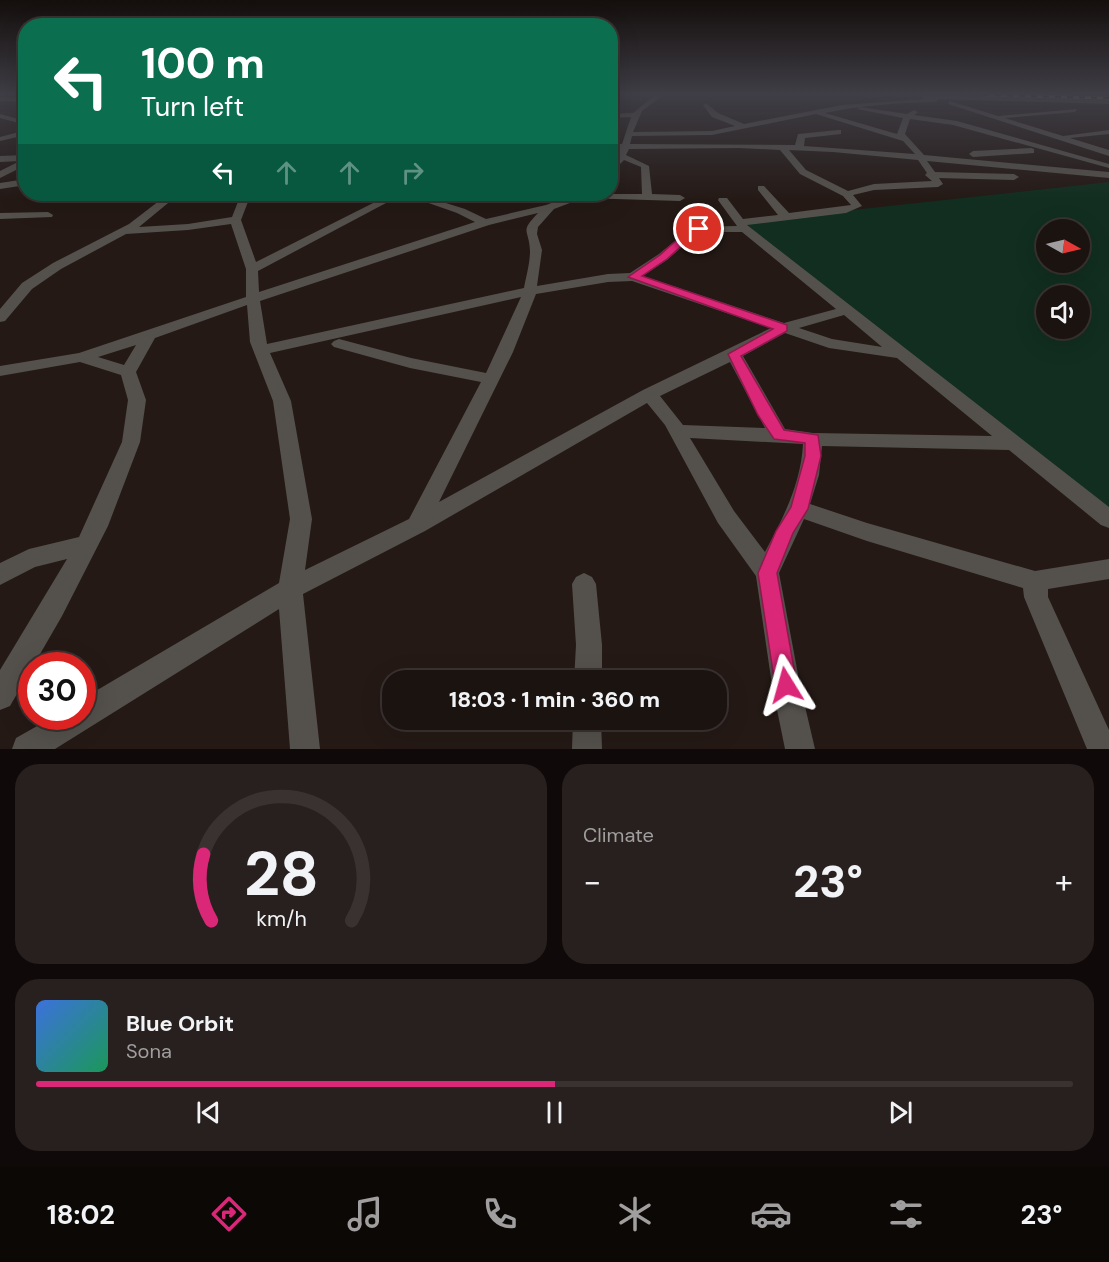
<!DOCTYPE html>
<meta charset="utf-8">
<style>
:root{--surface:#1b1310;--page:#28201e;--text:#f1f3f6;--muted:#a09e9f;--line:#393230;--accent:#db2777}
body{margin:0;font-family:"DM Sans",sans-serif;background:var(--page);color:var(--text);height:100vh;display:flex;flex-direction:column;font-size:22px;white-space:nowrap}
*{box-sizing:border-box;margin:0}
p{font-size:20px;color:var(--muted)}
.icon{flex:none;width:33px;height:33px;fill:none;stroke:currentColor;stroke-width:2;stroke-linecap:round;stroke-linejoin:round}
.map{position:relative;height:749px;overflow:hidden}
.side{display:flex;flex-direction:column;gap:15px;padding:15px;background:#0f0a09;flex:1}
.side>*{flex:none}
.guide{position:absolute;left:18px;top:18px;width:600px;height:183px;border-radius:24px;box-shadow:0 6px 24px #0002,0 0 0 2px var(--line);background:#0b6e4f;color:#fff;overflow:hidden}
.needle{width:39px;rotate:98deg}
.tools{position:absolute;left:1036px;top:219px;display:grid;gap:12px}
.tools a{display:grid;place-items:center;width:54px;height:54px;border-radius:50%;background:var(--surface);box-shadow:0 6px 24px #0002,0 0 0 2px var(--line);font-size:30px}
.speed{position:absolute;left:18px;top:652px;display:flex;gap:12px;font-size:30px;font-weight:700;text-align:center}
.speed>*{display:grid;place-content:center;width:78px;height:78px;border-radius:50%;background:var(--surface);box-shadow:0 6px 24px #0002,0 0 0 2px var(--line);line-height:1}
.speed .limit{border:9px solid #d22;background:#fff;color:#111}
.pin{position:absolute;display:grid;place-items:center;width:51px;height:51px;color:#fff;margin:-26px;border:3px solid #fff;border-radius:50%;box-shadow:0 2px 6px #0007}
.me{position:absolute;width:66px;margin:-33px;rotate:352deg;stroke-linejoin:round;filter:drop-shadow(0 0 4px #0008)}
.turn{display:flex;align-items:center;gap:21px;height:126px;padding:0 24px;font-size:27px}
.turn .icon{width:78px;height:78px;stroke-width:2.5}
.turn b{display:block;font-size:42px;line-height:51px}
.lanes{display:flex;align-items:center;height:57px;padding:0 24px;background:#0003;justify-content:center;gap:30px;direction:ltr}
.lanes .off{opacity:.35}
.big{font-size:45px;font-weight:800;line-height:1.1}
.side .tile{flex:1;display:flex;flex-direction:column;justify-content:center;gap:9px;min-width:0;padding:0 21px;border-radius:24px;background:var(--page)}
.side .dial{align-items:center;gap:0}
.dial svg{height:156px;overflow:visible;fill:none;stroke:var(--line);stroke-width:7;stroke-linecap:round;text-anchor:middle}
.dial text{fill:var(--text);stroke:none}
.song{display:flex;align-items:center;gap:18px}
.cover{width:72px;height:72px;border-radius:9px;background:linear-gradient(135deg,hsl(220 70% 55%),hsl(150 70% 35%))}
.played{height:6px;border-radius:3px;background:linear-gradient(90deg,var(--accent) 50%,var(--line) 50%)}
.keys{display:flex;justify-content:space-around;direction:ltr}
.heat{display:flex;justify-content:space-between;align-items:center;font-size:33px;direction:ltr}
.side .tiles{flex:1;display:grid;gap:15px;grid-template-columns:1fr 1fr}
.tile:last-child{grid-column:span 2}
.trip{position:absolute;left:382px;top:670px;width:345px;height:60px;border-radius:24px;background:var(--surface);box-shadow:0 6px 24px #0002,0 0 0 2px var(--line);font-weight:800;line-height:60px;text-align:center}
.menu{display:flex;height:96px;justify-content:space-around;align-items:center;background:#0b0806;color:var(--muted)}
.menu .icon{width:42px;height:42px}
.menu .current{color:var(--accent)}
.menu b{font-size:27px;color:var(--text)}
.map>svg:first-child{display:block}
.green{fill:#112e20;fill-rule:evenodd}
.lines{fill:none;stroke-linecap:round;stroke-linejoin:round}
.minor{fill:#54514c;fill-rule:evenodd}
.rail-casing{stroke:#d4ccc9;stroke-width:3}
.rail{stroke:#090604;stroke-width:2;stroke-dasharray:6;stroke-linecap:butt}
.route{fill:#db2777;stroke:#8e194d;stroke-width:1.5}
</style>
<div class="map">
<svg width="1109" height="749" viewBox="0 0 1109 749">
<rect width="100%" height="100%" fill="#241915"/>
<path class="green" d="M 1109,182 L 1109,512 L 742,222 ZM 1047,230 L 1080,230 L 1080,262 L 1047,262 ZM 1047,296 L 1080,296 L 1080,328 L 1047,328 Z"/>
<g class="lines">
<path class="minor" d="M 655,95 L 663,95 L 642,111 L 633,132 L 712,131 L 735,126 L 712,117 L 703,105 L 706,103 L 718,113 L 744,124 L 842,105 L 923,99 L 922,97 L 925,95 L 1109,100 L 1109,104 L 939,99 L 936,102 C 899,103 862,105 825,113 L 897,134 L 903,118 L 857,109 L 860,107 L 907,114 L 914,110 L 918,112 L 914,115 L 957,121 L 1109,164 L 1109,168 L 953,125 L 910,119 L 905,134 L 924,155 L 1109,172 L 1109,178 L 927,161 L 935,172 L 1014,174 L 1019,177 L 1014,180 L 939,178 L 943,184 L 938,187 L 874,190 L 853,195 L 862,206 L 846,213 L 747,225 L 1109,507 L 1109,528 L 1101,525 L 1009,450 L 822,446 L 819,475 L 810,504 L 867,523 L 1035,571 L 1109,559 L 1109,579 L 1048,589 L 1048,597 L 1109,730 L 1109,749 L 1087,749 L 1024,597 L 1023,588 L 867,541 L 804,519 L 779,573 L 800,685 L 815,749 L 785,749 L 772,685 L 756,576 L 718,523 L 665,425 L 647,403 L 425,531 L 303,594 L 320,749 L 290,749 L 279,609 L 55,749 L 12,749 L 16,738 L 53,717 L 82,717 L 82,699 L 279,583 L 290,519 L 273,401 L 250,342 L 247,305 L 155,338 L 136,372 L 146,400 L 140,442 L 108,526 L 62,616 L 10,706 L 0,710 L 0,670 L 67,559 L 35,567 L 0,585 L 0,563 L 29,549 L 79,537 L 122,442 L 128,400 L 121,375 L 80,362 L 0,376 L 0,366 L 79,353 L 246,297 L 246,269 L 231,224 L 188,230 L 126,234 L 61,269 L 32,289 L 5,321 L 0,322 L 0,309 L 22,283 L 53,263 L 129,224 L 168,194 L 179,194 L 139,227 L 188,224 L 232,217 L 241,194 L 251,194 L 241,220 L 256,262 L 391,194 L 417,194 L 465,209 L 486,219 L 546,205 L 576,194 L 642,194 L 641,167 L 624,160 L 610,174 L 610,165 L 620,149 L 610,149 L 610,145 L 622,144 L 631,117 L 610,118 L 610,114 L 633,113 ZM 816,114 L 903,141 L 915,154 L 804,146 L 805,138 L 841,134 L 841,130 L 838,130 L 798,134 L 795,145 L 630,144 L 632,136 L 712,135 ZM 739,148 L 780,150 L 800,174 L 843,196 L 851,205 L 789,213 L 764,186 L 758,186 L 758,190 L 778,215 L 743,219 L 727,198 L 719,198 L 718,200 L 737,226 L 692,227 L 659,254 L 630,273 L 608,274 L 537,286 L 542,250 L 537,234 L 538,227 L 554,209 L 583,198 L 680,201 L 685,198 L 680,195 L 652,194 L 649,166 L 626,155 L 629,149 ZM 789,150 L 833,152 L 918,160 L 927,173 L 925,175 L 932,181 L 874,184 L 848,191 L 806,170 ZM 403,194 L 457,213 L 475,222 L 259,292 L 258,271 ZM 538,213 C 519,233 529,228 530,251 C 530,263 526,277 524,288 L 267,344 L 260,301 L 489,225 ZM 699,232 L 742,232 L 836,309 L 784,323 L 643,276 L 667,260 ZM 632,281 L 771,328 L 643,390 L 439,502 L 513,352 L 536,294 L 608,282 ZM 521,297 L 486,373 L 411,358 L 339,339 L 334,341 L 331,344 L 334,347 L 410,368 L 481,382 L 409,519 L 305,570 L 312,519 L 291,401 L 270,353 ZM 844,315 L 882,347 L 832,339 L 799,328 ZM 785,333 L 829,348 L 897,358 L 992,436 L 813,433 L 785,429 L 743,356 ZM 136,345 L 124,365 L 98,357 L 133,346 ZM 730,362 L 765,428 L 683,425 L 660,396 ZM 690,438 L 803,444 C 801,484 783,518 765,552 L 734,511 Z
M 0,97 L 26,98 L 26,102 L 0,101 Z
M 950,101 L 998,116 L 1077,109 L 1075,112 L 1005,118 L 1063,136 L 1109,130 L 1109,134 L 1070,138 L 1109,150 L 1109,156 L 948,104 Z
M 0,114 L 26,121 L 26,125 L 0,118 Z
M 26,130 L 26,135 L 0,141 L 0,137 Z
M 1031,148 L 1034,149 L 1034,153 L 973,157 L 969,154 L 973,151 Z
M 26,155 L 26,165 L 0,178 L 0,171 L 20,161 L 0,162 L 0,156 Z
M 26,179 L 26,185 L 0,189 L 0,183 Z
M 48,212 L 53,215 L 52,217 L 0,219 L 0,213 Z
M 584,573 L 592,577 L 596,584 L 602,645 L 602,681 L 574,681 L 576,645 L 572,584 L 576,577 Z
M 573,720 L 601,720 L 602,749 L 572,749 Z"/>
<defs>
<path id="rail" d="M 983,95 L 1109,98"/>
</defs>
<use href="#rail" class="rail-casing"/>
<use href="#rail" class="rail"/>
</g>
<linearGradient id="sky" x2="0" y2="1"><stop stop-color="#140e0c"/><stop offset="0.47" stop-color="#3f3e46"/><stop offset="1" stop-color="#3f3e46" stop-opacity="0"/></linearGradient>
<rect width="1109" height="200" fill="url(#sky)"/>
<path class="route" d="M 699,226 L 704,229 L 697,232 L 667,259 L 642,276 L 787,325 L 787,331 L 741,356 L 784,430 L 818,435 L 821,456 L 808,509 L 793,533 L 777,573 L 797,685 L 794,693 L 786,697 L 778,693 L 775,685 L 758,573 L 776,531 L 791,507 L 805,456 L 805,443 L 774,439 L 758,415 L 728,354 L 773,329 L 628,277 L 660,255 L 690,228 Z"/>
</svg>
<div class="tools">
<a><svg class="needle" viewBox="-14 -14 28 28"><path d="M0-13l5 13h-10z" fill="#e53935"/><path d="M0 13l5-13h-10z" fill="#a09e9f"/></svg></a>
<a><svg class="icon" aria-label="sound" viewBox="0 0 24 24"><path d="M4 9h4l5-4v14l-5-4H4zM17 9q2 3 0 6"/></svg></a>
</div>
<div class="speed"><div class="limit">30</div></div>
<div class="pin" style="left:699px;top:229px;background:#d93025"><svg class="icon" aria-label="arrive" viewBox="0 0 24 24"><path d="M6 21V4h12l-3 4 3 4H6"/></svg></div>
<svg class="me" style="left:786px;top:685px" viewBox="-20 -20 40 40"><path d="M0-17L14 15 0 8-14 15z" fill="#db2777" stroke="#fff" stroke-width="4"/></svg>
<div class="trip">18:03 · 1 min · 360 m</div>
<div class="guide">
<div class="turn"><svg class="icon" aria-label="left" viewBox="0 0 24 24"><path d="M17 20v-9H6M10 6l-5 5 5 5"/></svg><div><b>100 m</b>Turn left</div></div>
<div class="lanes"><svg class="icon" aria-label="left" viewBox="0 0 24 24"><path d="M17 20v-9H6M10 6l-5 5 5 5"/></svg><svg class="icon off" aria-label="ahead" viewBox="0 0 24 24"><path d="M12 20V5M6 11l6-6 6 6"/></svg><svg class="icon off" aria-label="ahead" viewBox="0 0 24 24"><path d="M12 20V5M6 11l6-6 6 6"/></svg><svg class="icon off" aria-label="right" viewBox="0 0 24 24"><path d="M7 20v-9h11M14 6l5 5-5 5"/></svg></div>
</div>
</div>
<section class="side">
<div class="tiles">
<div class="tile dial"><svg viewBox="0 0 100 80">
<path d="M14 69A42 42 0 1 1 86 69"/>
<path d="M14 69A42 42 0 0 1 10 35" stroke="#db2777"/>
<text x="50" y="56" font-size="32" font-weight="700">28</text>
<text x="50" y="72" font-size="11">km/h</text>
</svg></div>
<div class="tile"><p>Climate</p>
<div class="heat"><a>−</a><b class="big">23°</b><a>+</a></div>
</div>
<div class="tile">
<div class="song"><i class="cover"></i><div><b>Blue Orbit</b><p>Sona</p></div></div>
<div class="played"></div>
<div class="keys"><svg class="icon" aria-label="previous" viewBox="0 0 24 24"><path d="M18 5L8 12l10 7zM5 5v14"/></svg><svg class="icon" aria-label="pause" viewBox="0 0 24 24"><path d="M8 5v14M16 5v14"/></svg><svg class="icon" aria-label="next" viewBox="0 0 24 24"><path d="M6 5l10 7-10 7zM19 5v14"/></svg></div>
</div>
</div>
</section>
<nav class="menu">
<b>18:02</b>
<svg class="icon current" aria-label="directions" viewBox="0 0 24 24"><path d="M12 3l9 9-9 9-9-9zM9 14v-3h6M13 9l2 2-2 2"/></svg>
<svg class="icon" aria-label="music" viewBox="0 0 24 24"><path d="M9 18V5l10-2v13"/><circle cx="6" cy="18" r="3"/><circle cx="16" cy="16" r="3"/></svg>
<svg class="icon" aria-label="phone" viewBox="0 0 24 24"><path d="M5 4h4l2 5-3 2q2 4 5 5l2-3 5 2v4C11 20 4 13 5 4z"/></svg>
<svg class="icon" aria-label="climate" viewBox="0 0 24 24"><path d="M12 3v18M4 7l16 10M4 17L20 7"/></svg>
<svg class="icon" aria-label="car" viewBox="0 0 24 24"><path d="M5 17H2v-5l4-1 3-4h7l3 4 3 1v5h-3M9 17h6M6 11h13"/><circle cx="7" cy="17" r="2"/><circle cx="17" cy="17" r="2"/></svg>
<svg class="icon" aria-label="filters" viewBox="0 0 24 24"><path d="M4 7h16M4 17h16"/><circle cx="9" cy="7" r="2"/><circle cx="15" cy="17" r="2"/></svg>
<b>23°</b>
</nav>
